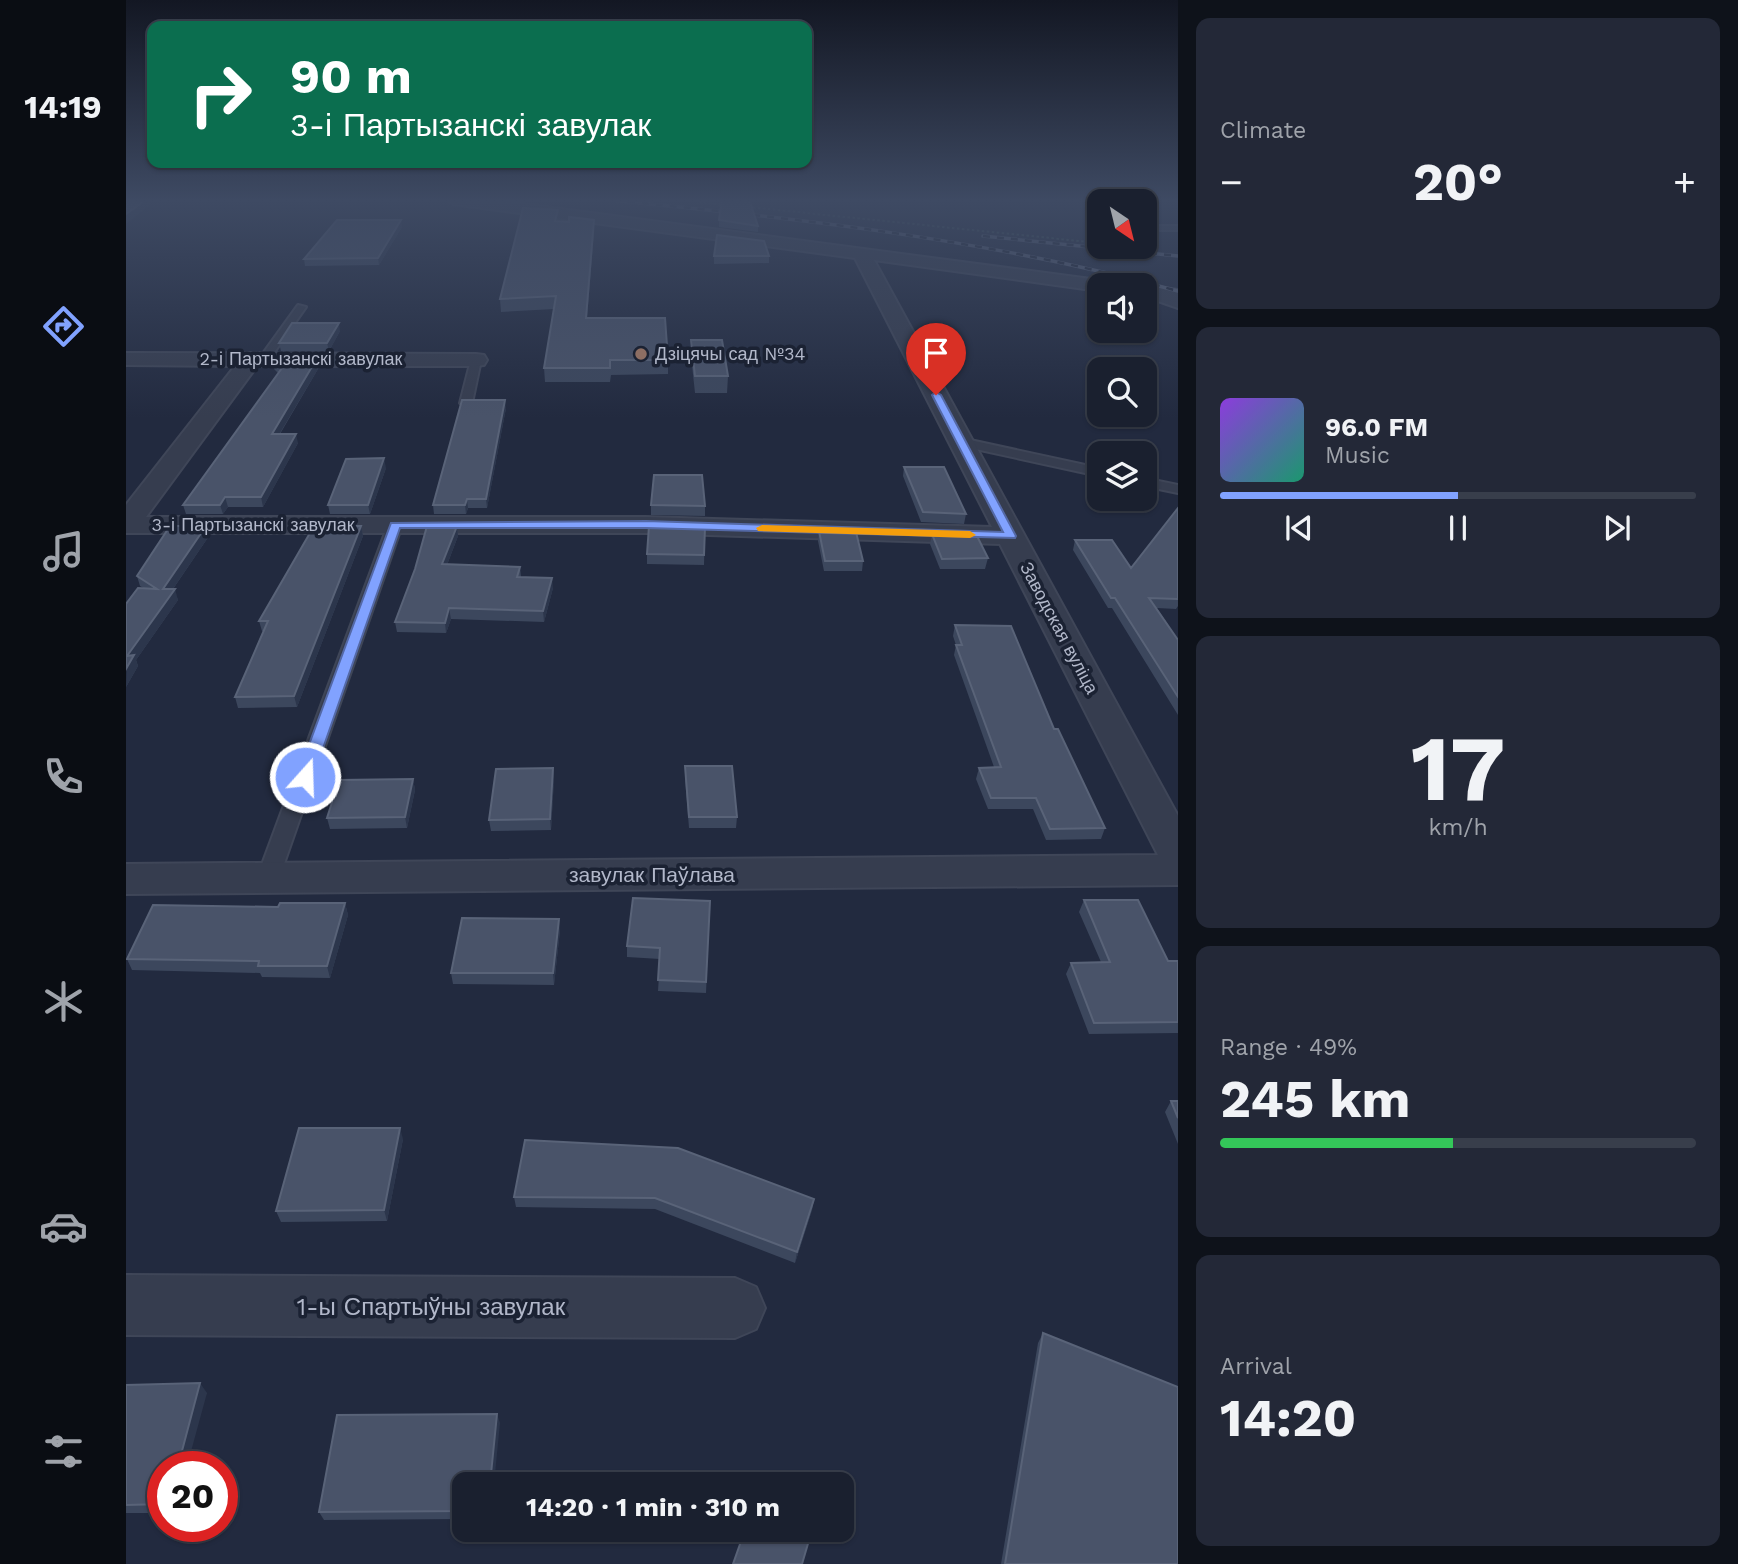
<!DOCTYPE html>
<meta charset="utf-8">
<style>
:root{--surface:#1a202f;--page:#232837;--text:#f1f3f6;--muted:#9fa3aa;--line:#383e4b;--accent:#81a2ff}
body{margin:0;font-family:"Work Sans",sans-serif;background:var(--page);color:var(--text);height:100vh;display:flex;flex-direction:column;font-size:26px;white-space:nowrap}
*{box-sizing:border-box;margin:0}
p{font-size:23px;color:var(--muted)}
.icon{flex:none;width:38px;height:38px;fill:none;stroke:currentColor;stroke-width:2;stroke-linecap:round;stroke-linejoin:round}
.map{position:relative;flex:1;overflow:hidden}
.sheet{display:flex;flex-direction:column;gap:18px;padding:18px;background:#0e121a;width:560px}
.sheet>*{flex:none}
.banner{position:absolute;left:21px;top:21px;width:665px;height:147px;border-radius:14px;box-shadow:0 2px 5px #0004,0 0 0 2px var(--line);background:#0b6e4f;color:#fff;overflow:hidden}
.needle{width:46px;rotate:145deg}
.tools{position:absolute;left:961px;top:189px;display:grid;gap:14px}
.tools a{display:grid;place-items:center;width:70px;height:70px;border-radius:14px;background:var(--surface);box-shadow:0 2px 5px #0004,0 0 0 2px var(--line);font-size:35px}
.speed{position:absolute;left:21px;top:1451px;display:flex;gap:14px;font-size:35px;font-weight:700;text-align:center}
.speed>*{display:grid;place-content:center;width:91px;height:91px;border-radius:50%;background:var(--surface);box-shadow:0 2px 5px #0004,0 0 0 2px var(--line);line-height:1}
.speed .limit{border:10px solid #d22;background:#fff;color:#111}
.pin{position:absolute;display:grid;place-items:center;width:60px;height:60px;color:#fff;margin:-72px -30px;border-radius:50% 50% 50% 0;rotate:-45deg;box-shadow:0 0 7px #0007}
.pin .icon{rotate:45deg}
.me{position:absolute;width:77px;margin:-38px;rotate:20deg;stroke-linejoin:round;filter:drop-shadow(0 0 5px #0008)}
.turn{display:flex;align-items:center;gap:24px;height:147px;padding:0 28px;font-size:32px}
.turn .icon{width:91px;height:91px;stroke-width:2.5}
.turn b{display:block;font-size:49px;line-height:60px}
.big{font-size:52px;font-weight:700;line-height:1.1}
.sheet .card{flex:1;display:flex;flex-direction:column;justify-content:center;gap:10px;min-width:0;padding:0 24px;border-radius:14px;background:var(--page)}
.sheet .dial{align-items:center;gap:0}
.dial b{font-size:91px;line-height:1}
.song{display:flex;align-items:center;gap:21px}
.cover{width:84px;height:84px;border-radius:10px;background:linear-gradient(135deg,hsl(270 70% 55%),hsl(160 70% 35%))}
.played{height:7px;border-radius:4px;background:linear-gradient(90deg,var(--accent) 50%,var(--line) 50%)}
.keys{display:flex;justify-content:space-around;direction:ltr}
.heat{display:flex;justify-content:space-between;align-items:center;font-size:38px;direction:ltr}
.charge{height:10px;border-radius:5px;background:linear-gradient(90deg,#34c759 49%,var(--line) 0)}
.trip{position:absolute;left:326px;top:1472px;width:402px;height:70px;border-radius:14px;background:var(--surface);box-shadow:0 2px 5px #0004,0 0 0 2px var(--line);font-weight:700;line-height:70px;text-align:center}
main{display:flex;flex:1;min-height:0}
.tab-bar{display:flex;flex-direction:column;width:126px;justify-content:space-around;align-items:center;background:#0a0d13;color:var(--muted)}
.tab-bar .icon{width:49px;height:49px}
.tab-bar .selected{color:var(--accent)}
.tab-bar b{font-size:32px;color:var(--text)}
.map>svg:first-child{display:block}
.lines{fill:none;stroke-linecap:round;stroke-linejoin:round}
.lane-casing{stroke:#3f4658;stroke-width:4}
.street-casing{stroke:#3f4658;stroke-width:4}
.path{stroke:#3d5258;stroke-width:2;stroke-dasharray:2.5 2.5;stroke-linecap:butt}
.lane{fill:#363d4f;fill-rule:evenodd}
.street{fill:#363d4f;fill-rule:evenodd}
.rail-casing{stroke:#576076;stroke-width:3.5}
.rail{stroke:#1b2233;stroke-width:2.5;stroke-dasharray:7;stroke-linecap:butt}
.wall{fill:#3c475d}
.shaded-wall{fill:#2c364c}
.building{fill:#495369;stroke:#596378;stroke-width:2}
.route{fill:#81a2ff;stroke:#5469a6;stroke-width:2}
.slow{fill:#f59e0b}
.education-dot{fill:#8d6e63;stroke:#1b2233;stroke-width:2.5}
.labels{text-anchor:middle;stroke-width:7;stroke-linejoin:round;paint-order:stroke}
.far-poi-label{font-size:18px;fill:#b2b8ca;stroke:#1b2233;text-anchor:start}
.far-street-label{font-size:18px;fill:#b2b8ca;stroke:#1b2233}
.street-label{font-size:21px;fill:#b2b8ca;stroke:#1b2233}
.near-street-label{font-size:24px;fill:#b2b8ca;stroke:#1b2233}
</style>
<main>
<nav class="tab-bar">
<b>14:19</b>
<svg class="icon selected" aria-label="directions" viewBox="0 0 24 24"><path d="M12 3l9 9-9 9-9-9zM9 14v-3h6M13 9l2 2-2 2"/></svg>
<svg class="icon" aria-label="music" viewBox="0 0 24 24"><path d="M9 18V5l10-2v13"/><circle cx="6" cy="18" r="3"/><circle cx="16" cy="16" r="3"/></svg>
<svg class="icon" aria-label="phone" viewBox="0 0 24 24"><path d="M5 4h4l2 5-3 2q2 4 5 5l2-3 5 2v4C11 20 4 13 5 4z"/></svg>
<svg class="icon" aria-label="climate" viewBox="0 0 24 24"><path d="M12 3v18M4 7l16 10M4 17L20 7"/></svg>
<svg class="icon" aria-label="car" viewBox="0 0 24 24"><path d="M5 17H2v-5l4-1 3-4h7l3 4 3 1v5h-3M9 17h6M6 11h13"/><circle cx="7" cy="17" r="2"/><circle cx="17" cy="17" r="2"/></svg>
<svg class="icon" aria-label="filters" viewBox="0 0 24 24"><path d="M4 7h16M4 17h16"/><circle cx="9" cy="7" r="2"/><circle cx="15" cy="17" r="2"/></svg>
</nav>
<div class="map">
<svg width="1052" height="1564" viewBox="0 0 1052 1564">
<rect width="100%" height="100%" fill="#222a3f"/>
<g class="lines">
<defs>
<path id="lane" d="M 1027,226 L 1052,226 L 1052,230 L 1024,230 Z
M 1018,290 L 1052,302 L 1052,308 L 1018,296 Z
M 172,305 L 180,307 L 142,361 L 134,361 L 133,359 Z
M 350,357 L 355,360 L 346,403 L 340,406 L 334,403 L 345,360 Z
M 835,438 L 973,468 L 973,476 L 831,445 L 831,439 Z
M 1018,478 L 1052,485 L 1052,493 L 1018,486 Z
M 269,521 L 276,525 L 153,878 L 149,883 L 142,886 L 135,883 L 131,878 L 262,525 Z"/>
<path id="street" d="M 319,199 L 359,199 L 980,281 L 982,285 L 973,285 L 973,291 L 748,260 L 1052,816 L 1052,885 L 0,894 L 0,864 L 1032,855 L 874,544 L 520,533 L 0,533 L 0,505 L 109,366 L 0,365 L 0,353 L 350,354 L 358,355 L 361,360 L 358,365 L 350,366 L 131,366 L 20,517 L 520,517 L 866,527 L 729,258 L 327,204 Z
M 1018,285 L 1052,290 L 1052,302 L 1018,297 Z
M 0,1275 L 609,1278 L 630,1287 L 639,1308 L 630,1329 L 609,1338 L 0,1335 Z"/>
</defs>
<use href="#lane" class="lane-casing"/>
<use href="#street" class="street-casing"/>
<path class="path" d="M 553,200 L 600,205
M 622,207 L 973,243"/>
<use href="#lane" class="lane"/>
<use href="#street" class="street"/>
<defs>
<path id="rail" d="M 474,199 C 669,218 862,239 1052,291
M 857,236 L 1052,256"/>
</defs>
<use href="#rail" class="rail-casing"/>
<use href="#rail" class="rail"/>
</g>
<path class="wall" d="M 593,220 L 632,226 L 632,232 L 593,227 Z
M 433,222 L 468,231 L 461,318 L 542,360 L 542,374 L 485,375 L 484,382 L 419,382 L 418,368 L 428,309 L 375,312 L 374,299 Z
M 276,227 L 253,265 L 179,266 L 178,259 Z
M 588,256 L 643,256 L 643,263 L 588,264 Z
M 214,331 L 203,351 L 155,351 L 153,343 Z
M 565,340 L 602,376 L 601,393 L 569,393 L 565,356 Z
M 146,360 L 190,360 L 192,369 L 154,434 L 172,443 L 137,507 L 102,507 L 97,514 L 60,514 L 57,505 L 152,373 L 148,369 Z
M 380,408 L 361,508 L 342,508 L 340,514 L 308,514 L 307,505 Z
M 778,467 L 840,514 L 838,524 L 795,522 L 777,476 Z
M 260,468 L 244,514 L 204,514 L 202,505 Z
M 525,505 L 579,506 L 579,516 L 525,515 Z
M 1052,508 L 1052,606 L 1050,609 L 1031,608 L 1052,640 L 1052,715 L 986,608 L 982,608 L 947,550 L 949,540 L 1005,568 Z
M 80,526 L 83,536 L 47,589 L 52,600 L 10,660 L 12,666 L 0,687 L 19,589 L 14,586 L 11,576 Z
M 235,526 L 237,536 L 171,707 L 112,708 L 109,697 L 137,631 L 136,631 L 133,621 Z
M 331,526 L 332,536 L 321,565 L 394,567 L 395,577 L 427,588 L 418,622 L 325,619 L 320,633 L 271,632 L 269,622 Z
M 579,527 L 578,565 L 521,564 L 521,554 Z
M 693,531 L 737,561 L 736,571 L 698,571 L 692,541 Z
M 806,534 L 862,558 L 859,569 L 814,569 L 804,544 Z
M 829,625 L 928,729 L 979,828 L 975,839 L 920,840 L 907,809 L 862,809 L 850,779 L 853,768 L 868,767 L 828,655 L 830,645 L 827,636 Z
M 559,766 L 611,817 L 610,828 L 563,828 L 559,778 Z
M 427,768 L 428,779 L 425,830 L 365,831 L 363,820 Z
M 287,779 L 289,790 L 281,828 L 204,829 L 201,818 Z
M 958,900 L 1042,961 L 1052,961 L 1052,1033 L 963,1034 L 940,974 L 945,963 L 975,962 L 953,912 Z
M 584,901 L 580,993 L 532,991 L 534,959 L 501,957 L 501,946 Z
M 219,903 L 222,915 L 204,978 L 136,977 L 134,973 L 6,970 L 1,959 L 152,907 Z
M 434,930 L 428,985 L 327,984 L 325,973 Z
M 1045,1101 L 1052,1101 L 1052,1144 L 1039,1112 Z
M 277,1139 L 261,1221 L 155,1222 L 150,1211 Z
M 388,1197 L 688,1199 L 686,1210 L 669,1263 L 529,1209 L 390,1207 Z
M 917,1333 L 1052,1564 L 875,1564 L 912,1343 Z
M 0,1385 L 81,1393 L 37,1466 L 37,1513 L 0,1513 Z
M 374,1423 L 338,1484 L 338,1519 L 198,1520 L 193,1512 Z"/>
<path class="shaded-wall" d="M 21,199 L 22,199 L 24,205 L 0,224 L 0,214 Z
M 275,220 L 276,227 L 253,265 L 252,258 Z
M 468,220 L 468,231 L 460,331 L 460,318 Z
M 213,323 L 214,331 L 203,351 L 201,343 Z
M 190,360 L 192,369 L 148,443 L 146,434 Z
M 379,400 L 380,408 L 361,508 L 360,499 Z
M 170,434 L 172,443 L 137,507 L 135,497 Z
M 258,458 L 260,468 L 244,514 L 242,505 Z
M 99,497 L 102,507 L 97,514 L 94,505 Z
M 341,499 L 342,508 L 340,514 L 339,505 Z
M 80,526 L 83,536 L 40,599 L 37,589 Z
M 235,526 L 237,536 L 171,707 L 168,696 Z
M 331,526 L 332,536 L 317,575 L 316,564 Z
M 426,578 L 427,588 L 418,622 L 417,611 Z
M 49,589 L 52,600 L 10,660 L 12,666 L 0,687 L 1,656 Z
M 323,608 L 325,619 L 320,633 L 319,623 Z
M 427,768 L 428,779 L 425,830 L 424,819 Z
M 287,779 L 289,790 L 281,828 L 279,817 Z
M 219,903 L 222,915 L 204,978 L 201,966 Z
M 433,919 L 434,930 L 428,985 L 427,973 Z
M 274,1128 L 277,1139 L 261,1221 L 258,1210 Z
M 688,1199 L 686,1210 L 669,1263 L 671,1252 Z
M 74,1383 L 81,1393 L 61,1466 L 52,1466 Z
M 371,1414 L 374,1423 L 368,1484 L 364,1484 Z"/>
<path class="building" d="M 0,199 L 21,199 L 0,214 Z
M 596,199 L 623,199 L 632,226 L 593,220 Z
M 397,208 L 432,210 L 429,221 L 443,222 L 443,217 L 468,220 L 460,318 L 539,318 L 542,360 L 484,360 L 484,368 L 418,368 L 430,296 L 374,299 Z
M 211,220 L 275,220 L 252,258 L 178,259 Z
M 591,235 L 638,241 L 643,256 L 588,256 Z
M 166,323 L 213,323 L 201,343 L 153,343 Z
M 565,340 L 596,340 L 602,376 L 569,376 Z
M 146,360 L 190,360 L 146,434 L 170,434 L 135,497 L 99,497 L 94,505 L 57,505 L 156,368 Z
M 336,400 L 379,400 L 360,499 L 341,499 L 339,505 L 307,505 Z
M 258,458 L 242,505 L 202,505 L 220,459 Z
M 778,467 L 818,467 L 840,514 L 797,512 Z
M 528,475 L 576,475 L 579,506 L 525,505 Z
M 1052,508 L 1052,599 L 1023,598 L 1052,640 L 1052,697 L 989,598 L 985,598 L 949,540 L 986,540 L 1005,568 Z
M 44,526 L 80,526 L 37,589 L 49,589 L 1,656 L 8,655 L 0,669 L 0,604 L 12,588 L 31,589 L 11,576 Z
M 188,526 L 235,526 L 168,696 L 109,697 L 142,621 L 133,621 Z
M 301,526 L 331,526 L 316,564 L 394,567 L 391,577 L 426,578 L 417,611 L 323,608 L 319,623 L 269,622 L 289,569 Z
M 523,526 L 579,527 L 578,555 L 521,554 Z
M 693,531 L 730,532 L 737,561 L 699,561 Z
M 806,534 L 851,536 L 862,558 L 816,559 Z
M 829,625 L 885,626 L 928,729 L 932,729 L 979,828 L 924,829 L 910,798 L 865,798 L 853,768 L 875,767 L 830,645 L 836,645 Z
M 559,766 L 606,766 L 611,817 L 563,817 Z
M 427,768 L 424,819 L 363,820 L 370,769 Z
M 287,779 L 279,817 L 201,818 L 213,780 Z
M 507,898 L 584,901 L 580,982 L 532,980 L 534,948 L 501,946 Z
M 958,900 L 1012,900 L 1042,961 L 1052,961 L 1052,1022 L 968,1023 L 945,963 L 984,962 Z
M 154,903 L 219,903 L 201,966 L 132,966 L 133,961 L 1,959 L 27,905 L 152,907 Z
M 336,918 L 433,919 L 427,973 L 325,973 Z
M 1045,1101 L 1052,1101 L 1052,1118 Z
M 173,1128 L 274,1128 L 258,1210 L 150,1211 Z
M 399,1140 L 552,1148 L 688,1199 L 671,1252 L 529,1198 L 388,1197 Z
M 917,1333 L 1052,1387 L 1052,1564 L 879,1564 Z
M 74,1383 L 52,1466 L 37,1466 L 37,1504 L 0,1505 L 0,1385 Z
M 371,1414 L 364,1484 L 338,1484 L 338,1511 L 193,1512 L 211,1415 Z
M 619,1530 L 686,1530 L 676,1564 L 607,1564 Z"/>
<linearGradient id="sky" x2="0" y2="1"><stop stop-color="#131723"/><stop offset="0.48" stop-color="#3e4a63"/><stop offset="1" stop-color="#3e4a63" stop-opacity="0"/></linearGradient>
<rect width="1052" height="418" fill="url(#sky)"/>
<path class="route" d="M 810,392 L 815,395 L 890,536 L 889,538 L 520,528 L 274,528 L 187,777 L 179,782 L 171,777 L 265,523 L 520,521 L 877,532 L 806,395 Z"/>
<path class="slow" d="M 636,525 L 844,531 L 850,535 L 844,538 L 632,531 L 630,528 Z"/>
<circle class="education-dot" cx="515" cy="354" r="7"/>
<g class="labels">
<g class="far-poi-label">
<text x="529" y="360">Дзіцячы сад №34</text>
</g>
<g class="far-street-label">
<text x="175" y="365">2-і Партызанскі завулак</text>
<text x="127" y="531">3-і Партызанскі завулак</text>
<text transform="translate(933 628) rotate(62)" y="6">Заводская вуліца</text>
</g>
<g class="street-label">
<text x="526" y="882">завулак Паўлава</text>
</g>
<g class="near-street-label">
<text x="305" y="1315">1-ы Спартыўны завулак</text>
</g>
</g>
</svg>
<div class="tools">
<a><svg class="needle" viewBox="-14 -14 28 28"><path d="M0-13l5 13h-10z" fill="#e53935"/><path d="M0 13l5-13h-10z" fill="#9fa3aa"/></svg></a>
<a><svg class="icon" aria-label="sound" viewBox="0 0 24 24"><path d="M4 9h4l5-4v14l-5-4H4zM17 9q2 3 0 6"/></svg></a>
<a><svg class="icon" aria-label="search" viewBox="0 0 24 24"><circle cx="10" cy="10" r="6"/><path d="M15 15l6 6"/></svg></a>
<a><svg class="icon" aria-label="layers" viewBox="0 0 24 24"><path d="M12 4l9 5-9 5-9-5zM3 14l9 5 9-5"/></svg></a>
</div>
<div class="speed"><div class="limit">20</div></div>
<div class="pin" style="left:810px;top:395px;background:#d93025"><svg class="icon" aria-label="arrive" viewBox="0 0 24 24"><path d="M6 21V4h12l-3 4 3 4H6"/></svg></div>
<svg class="me" style="left:179px;top:777px" viewBox="-20 -20 40 40"><circle r="17" fill="#81a2ff" stroke="#fff" stroke-width="3"/><path d="M0-11L8 9 0 5-8 9z" fill="#fff"/></svg>
<div class="trip">14:20 · 1 min · 310 m</div>
<div class="banner">
<div class="turn"><svg class="icon" aria-label="right" viewBox="0 0 24 24"><path d="M7 20v-9h11M14 6l5 5-5 5"/></svg><div><b>90 m</b>3-і Партызанскі завулак</div></div>
</div>
</div>
<section class="sheet">
<div class="card"><p>Climate</p>
<div class="heat"><a>−</a><b class="big">20°</b><a>+</a></div>
</div>
<div class="card">
<div class="song"><i class="cover"></i><div><b>96.0 FM</b><p>Music</p></div></div>
<div class="played"></div>
<div class="keys"><svg class="icon" aria-label="previous" viewBox="0 0 24 24"><path d="M18 5L8 12l10 7zM5 5v14"/></svg><svg class="icon" aria-label="pause" viewBox="0 0 24 24"><path d="M8 5v14M16 5v14"/></svg><svg class="icon" aria-label="next" viewBox="0 0 24 24"><path d="M6 5l10 7-10 7zM19 5v14"/></svg></div>
</div>
<div class="card dial"><b>17</b><p>km/h</p></div>
<div class="card"><p>Range · 49%</p><b class="big">245 km</b><div class="charge"></div></div>
<div class="card"><p>Arrival</p><b class="big">14:20</b></div>
</section>
</main>
